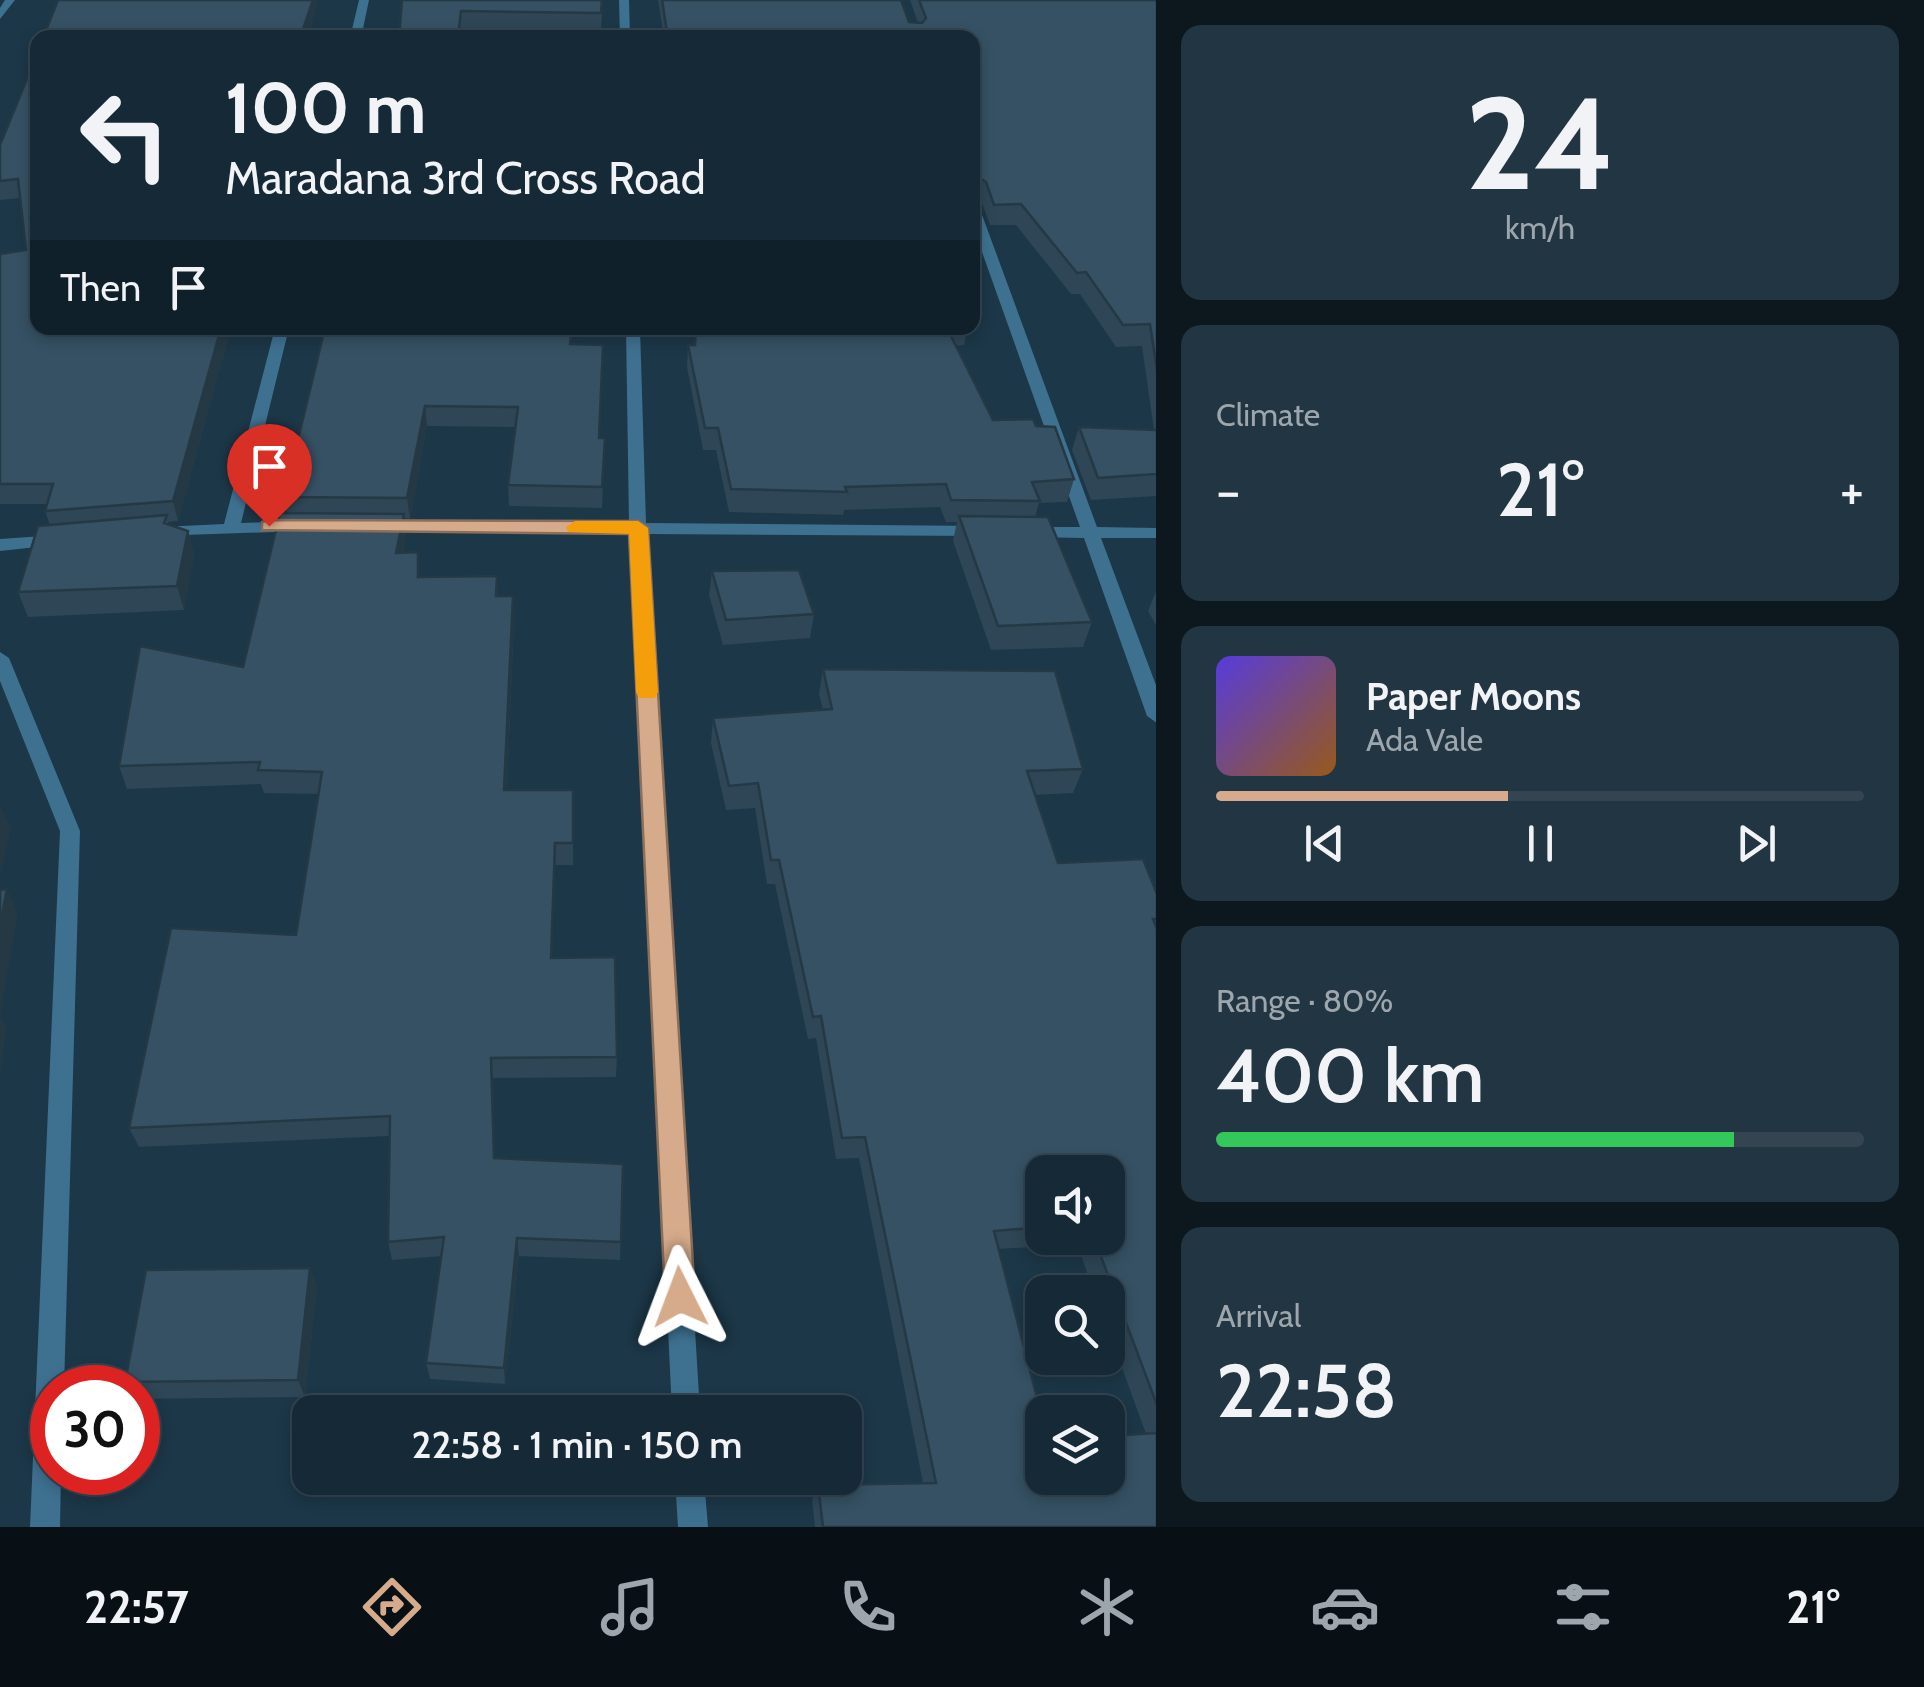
<!DOCTYPE html>
<meta charset="utf-8">
<style>
:root{--surface:#152936;--page:#223542;--text:#f1f3f6;--muted:#9da6ad;--line:#344551;--accent:#d6ab8b}
body{margin:0;font-family:Cabin,sans-serif;background:var(--page);color:var(--text);height:100vh;display:flex;flex-direction:column;font-size:38px;white-space:nowrap}
*{box-sizing:border-box;margin:0}
p{font-size:32px;color:var(--muted)}
.icon{flex:none;width:55px;height:55px;fill:none;stroke:currentColor;stroke-width:2;stroke-linecap:round;stroke-linejoin:round}
.map{position:relative;flex:1;overflow:hidden}
.drawer{display:flex;flex-direction:column;gap:25px;padding:25px;background:#0c171e;width:768px}
.drawer>*{flex:none}
.guide{position:absolute;left:30px;top:30px;width:950px;height:305px;border-radius:20px;box-shadow:0 5px 15px #0003,0 0 0 2px var(--line);background:#152936;color:var(--text);overflow:hidden}
.tools{position:absolute;left:1025px;top:1155px;display:grid;gap:20px}
.tools a{display:grid;place-items:center;width:100px;height:100px;border-radius:20px;background:var(--surface);box-shadow:0 5px 15px #0003,0 0 0 2px var(--line);font-size:50px}
.speed{position:absolute;left:30px;top:1365px;display:flex;gap:20px;font-size:50px;font-weight:700;text-align:center}
.speed>*{display:grid;place-content:center;width:130px;height:130px;border-radius:50%;background:var(--surface);box-shadow:0 5px 15px #0003,0 0 0 2px var(--line);line-height:1}
.speed .limit{border:15px solid #d22;background:#fff;color:#111}
.pin{position:absolute;display:grid;place-items:center;width:85px;height:85px;color:#fff;margin:-102px -42px;border-radius:50% 50% 50% 0;rotate:-45deg;box-shadow:0 0 10px #0007}
.pin .icon{rotate:45deg}
.me{position:absolute;width:110px;margin:-55px;rotate:357deg;stroke-linejoin:round;filter:drop-shadow(0 0 8px #0008)}
.turn{display:flex;align-items:center;gap:35px;height:210px;padding:0 30px;font-size:45px}
.turn .icon{width:130px;height:130px;stroke-width:2.5}
.turn b{display:block;font-size:70px;line-height:85px}
.then{display:flex;align-items:center;height:95px;padding:0 30px;background:#0003;gap:20px;font-size:38px}
.big{font-size:75px;font-weight:600;line-height:1.1}
.drawer .tile{flex:1;display:flex;flex-direction:column;justify-content:center;gap:15px;min-width:0;padding:0 35px;border-radius:20px;background:var(--page)}
.drawer .dial{align-items:center;gap:0}
.dial b{font-size:130px;line-height:1}
.song{display:flex;align-items:center;gap:30px}
.cover{width:120px;height:120px;border-radius:15px;background:linear-gradient(135deg,hsl(250 70% 55%),hsl(30 70% 35%))}
.played{height:10px;border-radius:5px;background:linear-gradient(90deg,var(--accent) 45%,var(--line) 45%)}
.keys{display:flex;justify-content:space-around;direction:ltr}
.heat{display:flex;justify-content:space-between;align-items:center;font-size:55px;direction:ltr}
.charge{height:15px;border-radius:8px;background:linear-gradient(90deg,#34c759 80%,var(--line) 0)}
.trip{position:absolute;left:292px;top:1395px;width:570px;height:100px;border-radius:20px;background:var(--surface);box-shadow:0 5px 15px #0003,0 0 0 2px var(--line);font-weight:600;line-height:100px;text-align:center}
.tab-bar{display:flex;height:160px;justify-content:space-around;align-items:center;background:#081016;color:var(--muted)}
.tab-bar .icon{width:70px;height:70px}
.tab-bar .on{color:var(--accent)}
.tab-bar b{font-size:45px;color:var(--text)}
main{display:flex;flex:1;min-height:0}
.map>svg:first-child{display:block}
.lines{fill:none;stroke-linecap:round;stroke-linejoin:round}
.street{fill:#3e7190;fill-rule:evenodd}
.wall{fill:#2e4655;fill-rule:evenodd}
.shaded-wall{fill:#253945}
.building{fill:#355163;stroke:#253945;stroke-width:2.5}
.route{fill:#d6ab8b;stroke:#8b6f5a;stroke-width:2.5}
.slow{fill:#f59e0b}
</style>
<main>
<div class="map">
<svg width="1157" height="1527" viewBox="0 0 1157 1527">
<rect width="100%" height="100%" fill="#1c3748"/>
<g class="lines">
<path class="street" d="M 5,0 L 15,0 L 0,19 L 0,8 Z
M 359,0 L 369,0 L 361,38 L 350,38 Z
M 619,0 L 629,0 L 630,38 L 620,38 Z
M 972,200 L 978,204 L 1097,527 L 1157,528 L 1157,538 L 1101,538 L 1157,688 L 1157,723 L 1147,716 L 1084,538 L 1031,537 L 1022,532 L 1031,527 L 1080,527 L 972,224 Z
M 275,328 L 289,328 L 241,523 L 302,521 L 310,526 L 302,531 L 155,536 L 152,532 L 161,527 L 224,524 Z
M 626,328 L 640,328 L 646,523 L 982,526 L 991,531 L 982,536 L 647,534 L 700,1412 L 672,1412 L 630,533 L 381,531 L 373,526 L 381,521 L 629,523 Z
M 58,535 L 64,536 L 67,540 L 64,544 L 0,551 L 0,539 Z
M 0,652 L 9,658 L 80,831 L 64,1388 L 52,1388 L 52,1472 L 61,1472 L 60,1527 L 30,1527 L 60,831 L 0,681 Z
M 675,1478 L 704,1478 L 708,1527 L 678,1527 Z"/>
</g>
<path class="wall" d="M 402,0 L 603,0 L 601,30 L 462,29 Z
M 658,0 L 901,0 L 909,22 L 918,23 L 910,0 L 1157,0 L 1157,496 L 1091,500 L 1072,450 L 1079,427 L 1154,430 L 1142,346 L 1116,347 L 1080,294 L 1071,294 L 1016,225 L 990,225 L 982,203 L 974,198 L 972,208 L 972,38 L 664,38 Z
M 0,145 L 231,328 L 178,521 L 168,522 L 169,525 L 188,531 L 194,555 L 184,610 L 28,617 L 18,592 L 50,525 L 45,511 L 47,504 L 0,504 L 0,254 L 26,250 L 20,198 L 0,200 Z
M 325,328 L 573,344 L 603,365 L 599,438 L 605,438 L 602,508 L 509,506 L 508,485 L 515,427 L 427,426 L 410,519 L 404,518 L 406,536 L 403,553 L 420,577 L 497,576 L 498,596 L 513,596 L 514,618 L 507,790 L 573,790 L 573,865 L 555,865 L 552,958 L 617,1057 L 616,1077 L 493,1078 L 495,1158 L 623,1164 L 620,1260 L 519,1256 L 505,1384 L 430,1379 L 426,1363 L 442,1256 L 392,1260 L 388,1242 L 389,1136 L 139,1147 L 129,1128 L 296,935 L 319,794 L 264,793 L 261,784 L 127,789 L 119,766 L 243,667 L 287,513 L 284,497 Z
M 696,328 L 968,328 L 964,345 L 956,346 L 993,420 L 1036,426 L 1074,479 L 1067,502 L 1039,503 L 1035,517 L 1092,622 L 1083,647 L 991,650 L 953,541 L 957,522 L 946,522 L 940,507 L 844,510 L 843,515 L 729,512 L 716,450 L 703,450 L 687,367 L 688,345 L 695,345 Z
M 712,571 L 814,614 L 810,638 L 723,645 L 709,595 Z
M 1157,589 L 1157,627 L 1148,611 Z
M 823,669 L 1083,769 L 1073,793 L 1035,795 L 1058,863 L 1157,894 L 1157,1527 L 815,1527 L 812,1500 L 818,1485 L 923,1483 L 859,1158 L 836,1159 L 816,1038 L 808,1039 L 775,884 L 767,884 L 755,808 L 726,810 L 711,743 L 713,718 L 823,710 L 819,694 ZM 1042,1172 L 1108,1238 L 1042,1238 ZM 1077,1244 L 1094,1292 L 1108,1292 L 1108,1329 L 1146,1434 L 1042,1478 L 999,1249 Z
M 310,1268 L 317,1287 L 305,1397 L 138,1399 L 138,1388 L 129,1388 L 125,1382 Z"/>
<path class="shaded-wall" d="M 313,0 L 319,0 L 308,38 L 300,38 Z
M 221,328 L 231,328 L 178,521 L 173,501 Z
M 425,406 L 427,426 L 410,519 L 407,498 Z
M 404,514 L 406,536 L 399,575 L 396,553 Z
M 188,531 L 194,555 L 184,610 L 177,586 Z
M 513,596 L 514,618 L 506,812 L 504,790 Z
M 0,805 L 11,829 L 0,876 Z
M 555,843 L 555,865 L 552,979 L 551,958 Z
M 7,889 L 18,912 L 0,1016 L 7,1027 L 0,1074 L 0,926 Z
M 491,1058 L 493,1078 L 495,1177 L 494,1158 Z
M 517,1238 L 519,1256 L 505,1384 L 504,1368 Z
M 310,1268 L 317,1287 L 305,1397 L 298,1380 Z"/>
<path class="building" d="M 58,0 L 313,0 L 300,38 L 43,38 Z
M 402,0 L 602,0 L 601,13 L 461,11 L 458,38 L 399,38 Z
M 662,0 L 901,0 L 909,22 L 922,23 L 926,18 L 919,0 L 1157,0 L 1157,370 L 1150,324 L 1123,325 L 1086,272 L 1077,273 L 1021,204 L 994,205 L 986,182 L 976,176 L 972,205 L 972,38 L 668,38 Z
M 38,52 L 38,328 L 221,328 L 173,501 L 45,511 L 53,484 L 0,484 L 0,254 L 26,250 L 18,179 L 0,181 L 0,145 Z
M 325,328 L 572,328 L 570,344 L 603,345 L 599,438 L 605,438 L 602,487 L 508,485 L 518,407 L 425,406 L 407,498 L 284,497 Z
M 696,328 L 947,328 L 993,420 L 1033,419 L 1036,426 L 1055,427 L 1074,479 L 1032,482 L 1040,501 L 951,500 L 946,484 L 845,487 L 847,492 L 731,489 L 718,428 L 705,428 L 688,345 L 695,345 Z
M 1079,427 L 1157,430 L 1157,474 L 1098,478 Z
M 280,513 L 404,514 L 396,553 L 418,552 L 418,577 L 497,576 L 496,596 L 513,596 L 504,790 L 573,790 L 573,843 L 555,843 L 551,958 L 615,957 L 617,1057 L 491,1058 L 494,1158 L 623,1164 L 621,1242 L 517,1238 L 504,1368 L 426,1363 L 444,1237 L 388,1242 L 390,1116 L 129,1128 L 171,928 L 296,935 L 322,772 L 258,770 L 260,762 L 119,766 L 140,646 L 243,667 Z
M 167,515 L 164,523 L 188,531 L 177,586 L 18,592 L 38,526 Z
M 959,516 L 1048,517 L 1092,622 L 998,626 Z
M 799,570 L 814,614 L 726,620 L 712,571 Z
M 823,669 L 1055,671 L 1083,769 L 1027,771 L 1058,863 L 1143,859 L 1157,894 L 1157,919 L 1153,919 L 1157,929 L 1157,1405 L 1094,1238 L 1108,1238 L 1108,1172 L 1042,1172 L 1042,1227 L 994,1231 L 1042,1417 L 1042,1478 L 1108,1478 L 1108,1436 L 1157,1433 L 1157,1527 L 823,1527 L 818,1485 L 936,1483 L 865,1137 L 842,1138 L 821,1016 L 813,1017 L 779,860 L 771,860 L 758,783 L 729,786 L 713,718 L 832,709 Z
M 7,889 L 0,926 L 0,890 Z
M 310,1268 L 298,1380 L 125,1382 L 146,1270 Z"/>
<path class="route" d="M 269,520 L 638,521 L 648,528 L 695,1297 L 691,1308 L 680,1312 L 669,1308 L 665,1297 L 629,534 L 262,530 L 262,522 Z"/>
<path class="slow" d="M 575,521 L 638,521 L 648,528 L 658,692 L 655,698 L 639,698 L 636,692 L 629,534 L 568,532 L 566,527 Z"/>
</svg>
<div class="tools">
<a><svg class="icon" aria-label="sound" viewBox="0 0 24 24"><path d="M4 9h4l5-4v14l-5-4H4zM17 9q2 3 0 6"/></svg></a>
<a><svg class="icon" aria-label="search" viewBox="0 0 24 24"><circle cx="10" cy="10" r="6"/><path d="M15 15l6 6"/></svg></a>
<a><svg class="icon" aria-label="layers" viewBox="0 0 24 24"><path d="M12 4l9 5-9 5-9-5zM3 14l9 5 9-5"/></svg></a>
</div>
<div class="speed"><div class="limit">30</div></div>
<div class="pin" style="left:269px;top:526px;background:#d93025"><svg class="icon" aria-label="arrive" viewBox="0 0 24 24"><path d="M6 21V4h12l-3 4 3 4H6"/></svg></div>
<svg class="me" style="left:680px;top:1297px" viewBox="-20 -20 40 40"><path d="M0-17L14 15 0 8-14 15z" fill="#d6ab8b" stroke="#fff" stroke-width="4"/></svg>
<div class="trip">22:58 · 1 min · 150 m</div>
<div class="guide">
<div class="turn"><svg class="icon" aria-label="left" viewBox="0 0 24 24"><path d="M17 20v-9H6M10 6l-5 5 5 5"/></svg><div><b>100 m</b>Maradana 3rd Cross Road</div></div>
<div class="then">Then<svg class="icon" aria-label="arrive" viewBox="0 0 24 24"><path d="M6 21V4h12l-3 4 3 4H6"/></svg></div>
</div>
</div>
<section class="drawer">
<div class="tile dial"><b>24</b><p>km/h</p></div>
<div class="tile"><p>Climate</p>
<div class="heat"><a>−</a><b class="big">21°</b><a>+</a></div>
</div>
<div class="tile">
<div class="song"><i class="cover"></i><div><b>Paper Moons</b><p>Ada Vale</p></div></div>
<div class="played"></div>
<div class="keys"><svg class="icon" aria-label="previous" viewBox="0 0 24 24"><path d="M18 5L8 12l10 7zM5 5v14"/></svg><svg class="icon" aria-label="pause" viewBox="0 0 24 24"><path d="M8 5v14M16 5v14"/></svg><svg class="icon" aria-label="next" viewBox="0 0 24 24"><path d="M6 5l10 7-10 7zM19 5v14"/></svg></div>
</div>
<div class="tile"><p>Range · 80%</p><b class="big">400 km</b><div class="charge"></div></div>
<div class="tile"><p>Arrival</p><b class="big">22:58</b></div>
</section>
</main>
<nav class="tab-bar">
<b>22:57</b>
<svg class="icon on" aria-label="directions" viewBox="0 0 24 24"><path d="M12 3l9 9-9 9-9-9zM9 14v-3h6M13 9l2 2-2 2"/></svg>
<svg class="icon" aria-label="music" viewBox="0 0 24 24"><path d="M9 18V5l10-2v13"/><circle cx="6" cy="18" r="3"/><circle cx="16" cy="16" r="3"/></svg>
<svg class="icon" aria-label="phone" viewBox="0 0 24 24"><path d="M5 4h4l2 5-3 2q2 4 5 5l2-3 5 2v4C11 20 4 13 5 4z"/></svg>
<svg class="icon" aria-label="climate" viewBox="0 0 24 24"><path d="M12 3v18M4 7l16 10M4 17L20 7"/></svg>
<svg class="icon" aria-label="car" viewBox="0 0 24 24"><path d="M5 17H2v-5l4-1 3-4h7l3 4 3 1v5h-3M9 17h6M6 11h13"/><circle cx="7" cy="17" r="2"/><circle cx="17" cy="17" r="2"/></svg>
<svg class="icon" aria-label="filters" viewBox="0 0 24 24"><path d="M4 7h16M4 17h16"/><circle cx="9" cy="7" r="2"/><circle cx="15" cy="17" r="2"/></svg>
<b>21°</b>
</nav>
